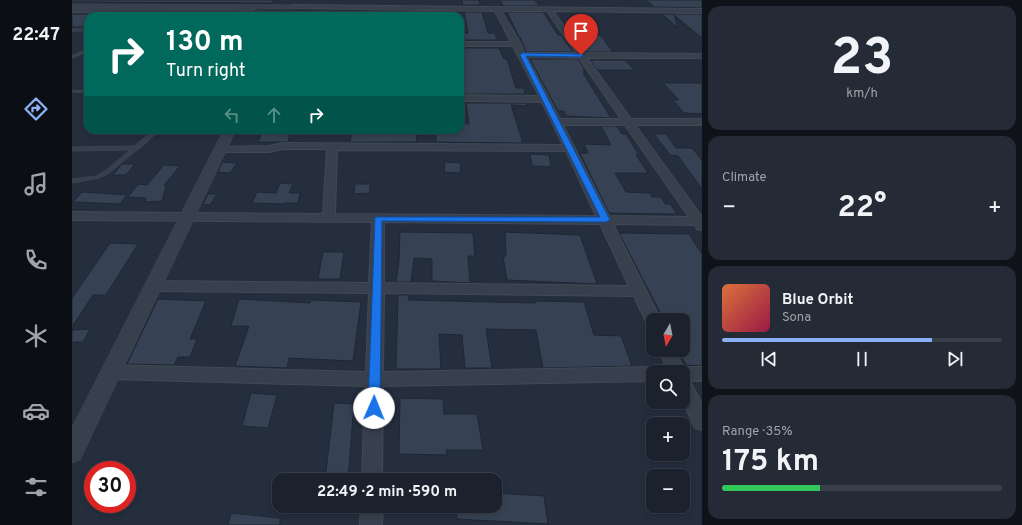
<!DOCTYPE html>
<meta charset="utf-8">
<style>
:root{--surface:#1b222e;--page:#242a36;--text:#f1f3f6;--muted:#a0a4aa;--line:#393f4a;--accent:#8bb0f6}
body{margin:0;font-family:Overpass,sans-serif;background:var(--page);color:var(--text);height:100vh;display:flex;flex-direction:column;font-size:15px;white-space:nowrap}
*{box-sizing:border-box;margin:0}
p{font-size:13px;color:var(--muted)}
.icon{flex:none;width:22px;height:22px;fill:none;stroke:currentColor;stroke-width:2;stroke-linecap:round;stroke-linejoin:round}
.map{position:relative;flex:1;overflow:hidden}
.sheet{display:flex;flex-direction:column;gap:6px;padding:6px;background:#0f1319;width:320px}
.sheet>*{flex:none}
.banner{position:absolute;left:12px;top:12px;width:380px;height:122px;border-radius:12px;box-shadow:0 2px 6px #0003,0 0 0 1px var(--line);background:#00695c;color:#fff;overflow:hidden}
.needle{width:26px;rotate:190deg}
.fabs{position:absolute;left:574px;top:313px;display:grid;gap:8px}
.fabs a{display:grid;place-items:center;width:44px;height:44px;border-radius:8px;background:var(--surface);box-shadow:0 2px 6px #0003,0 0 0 1px var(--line);font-size:20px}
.speed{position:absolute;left:12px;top:461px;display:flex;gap:8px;font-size:20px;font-weight:700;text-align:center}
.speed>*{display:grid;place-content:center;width:52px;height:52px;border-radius:50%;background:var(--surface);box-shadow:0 2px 6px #0003,0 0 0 1px var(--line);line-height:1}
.speed .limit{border:6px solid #d22;background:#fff;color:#111}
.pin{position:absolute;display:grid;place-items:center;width:34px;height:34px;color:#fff;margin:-41px -17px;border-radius:50% 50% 50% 0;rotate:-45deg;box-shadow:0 0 4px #0007}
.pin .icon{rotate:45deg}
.me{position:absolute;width:44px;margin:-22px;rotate:1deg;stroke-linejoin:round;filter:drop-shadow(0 0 3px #0008)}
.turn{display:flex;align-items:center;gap:14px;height:84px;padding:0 16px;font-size:18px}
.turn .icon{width:52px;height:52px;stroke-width:2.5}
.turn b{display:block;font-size:28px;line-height:34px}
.lanes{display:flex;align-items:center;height:38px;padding:0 16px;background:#0003;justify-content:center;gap:20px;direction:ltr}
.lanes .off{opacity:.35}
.big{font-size:30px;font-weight:700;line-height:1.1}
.sheet .widget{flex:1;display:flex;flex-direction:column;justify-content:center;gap:6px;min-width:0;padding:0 14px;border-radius:12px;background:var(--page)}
.sheet .dial{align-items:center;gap:0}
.dial b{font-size:52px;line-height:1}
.song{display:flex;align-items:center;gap:12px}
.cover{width:48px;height:48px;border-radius:6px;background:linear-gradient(135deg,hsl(20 70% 55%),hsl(340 70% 35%))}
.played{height:4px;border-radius:2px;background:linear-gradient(90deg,var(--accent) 75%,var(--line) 75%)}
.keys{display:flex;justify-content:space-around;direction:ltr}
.heat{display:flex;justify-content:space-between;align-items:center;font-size:22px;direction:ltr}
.charge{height:6px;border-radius:3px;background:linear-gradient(90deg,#34c759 35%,var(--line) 0)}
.trip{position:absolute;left:200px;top:473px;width:230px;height:40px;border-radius:12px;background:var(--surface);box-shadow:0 2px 6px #0003,0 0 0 1px var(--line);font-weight:700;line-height:40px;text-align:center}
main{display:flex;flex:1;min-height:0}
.tabs{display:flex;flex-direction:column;width:72px;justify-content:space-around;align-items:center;background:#0b0e12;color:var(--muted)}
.tabs .icon{width:28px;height:28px}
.tabs .active{color:var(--accent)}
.tabs b{font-size:18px;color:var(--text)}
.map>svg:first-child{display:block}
.building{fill:#364253;stroke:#1f2734}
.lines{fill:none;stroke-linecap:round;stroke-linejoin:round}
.service-casing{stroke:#414956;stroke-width:1}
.minor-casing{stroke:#414956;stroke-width:2}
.tertiary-casing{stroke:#414956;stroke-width:1}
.service{fill:#38404d;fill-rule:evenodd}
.minor{fill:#38404d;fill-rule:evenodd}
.tertiary{fill:#38404d;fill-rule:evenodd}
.route{fill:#1a73e8;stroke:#114b97}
</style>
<main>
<nav class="tabs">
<b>22:47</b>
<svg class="icon active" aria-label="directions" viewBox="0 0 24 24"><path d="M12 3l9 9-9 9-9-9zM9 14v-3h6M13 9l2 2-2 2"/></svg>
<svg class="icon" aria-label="music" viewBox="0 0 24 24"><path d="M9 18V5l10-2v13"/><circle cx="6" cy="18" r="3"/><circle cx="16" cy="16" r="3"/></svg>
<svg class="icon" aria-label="phone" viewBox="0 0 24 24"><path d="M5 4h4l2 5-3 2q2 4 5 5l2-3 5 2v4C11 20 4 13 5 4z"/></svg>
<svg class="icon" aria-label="climate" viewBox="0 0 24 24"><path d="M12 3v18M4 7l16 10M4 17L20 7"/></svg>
<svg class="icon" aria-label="car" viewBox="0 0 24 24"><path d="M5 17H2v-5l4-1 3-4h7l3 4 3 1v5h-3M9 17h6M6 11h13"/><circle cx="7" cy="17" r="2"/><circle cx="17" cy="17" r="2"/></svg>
<svg class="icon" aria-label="filters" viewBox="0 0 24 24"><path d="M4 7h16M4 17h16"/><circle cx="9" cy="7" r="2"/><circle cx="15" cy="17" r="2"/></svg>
</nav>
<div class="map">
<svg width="630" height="525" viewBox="0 0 630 525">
<rect width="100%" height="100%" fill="#242e3d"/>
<path class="building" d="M 0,0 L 202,0 L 199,3 L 0,2 Z
M 390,0 L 407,0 L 408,5 L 391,5 Z
M 428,0 L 463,0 L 467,6 L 431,6 Z
M 574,0 L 630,0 L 630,8 L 582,7 Z
M 184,10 L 195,10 L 191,16 L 153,16 L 175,14 Z
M 392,12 L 410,12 L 416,33 L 423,33 L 425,40 L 388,40 L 388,33 L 396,33 Z
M 435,12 L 471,12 L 486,35 L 489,35 L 501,52 L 454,52 L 448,37 L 447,37 Z
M 0,14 L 62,14 L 61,16 L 16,16 L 16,27 L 0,27 Z
M 71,14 L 146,14 L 145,16 L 68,16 Z
M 590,14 L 630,14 L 630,38 L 602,15 L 606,28 Z
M 500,35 L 528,35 L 541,52 L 512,52 Z
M 388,48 L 427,48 L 432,59 L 435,59 L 444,88 L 452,88 L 453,94 L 388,94 Z
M 458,59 L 506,59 L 513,70 L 511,70 L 513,73 L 511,73 L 539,118 L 494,116 L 492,111 L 486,111 Z
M 518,60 L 553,60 L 562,70 L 525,70 Z
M 591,83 L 630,83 L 630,114 L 612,113 L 601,100 L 607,100 Z
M 394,103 L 454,103 L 455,106 L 439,105 L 451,143 L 364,142 L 364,130 L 388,130 L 388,123 L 397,124 Z
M 529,126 L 545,126 L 550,134 L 554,134 L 567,155 L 564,155 L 576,173 L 543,173 L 554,192 L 578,193 L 580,197 L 589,197 L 593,204 L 598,204 L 605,214 L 537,213 L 508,153 L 516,153 L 512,144 L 539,145 Z
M 191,130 L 219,130 L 216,142 L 186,142 Z
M 280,130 L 344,130 L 345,142 L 278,142 Z
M 582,134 L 594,134 L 604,148 L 620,148 L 630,160 L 630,189 L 606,156 L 598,155 Z
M 458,154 L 477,155 L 479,167 L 460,166 Z
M 150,162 L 165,163 L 158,173 L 146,172 Z
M 373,162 L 389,163 L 388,173 L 372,172 Z
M 50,164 L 63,164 L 54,175 L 41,175 Z
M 92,165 L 108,166 L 92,185 L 94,186 L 90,201 L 73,202 L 74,198 L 56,197 L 66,184 L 75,185 Z
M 208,183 L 221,184 L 217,193 L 228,193 L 226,203 L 213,203 L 213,204 L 180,203 L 185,192 L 204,193 Z
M 283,184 L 298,184 L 298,193 L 282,194 Z
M 10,192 L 42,194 L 55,195 L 48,204 L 1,202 Z
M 136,194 L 145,194 L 138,205 L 131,204 Z
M 328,232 L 401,233 L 403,256 L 396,256 L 398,283 L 360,281 L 360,259 L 342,258 L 339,282 L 324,282 L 327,261 Z
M 433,232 L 508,235 L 525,284 L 435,280 L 431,256 L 434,256 Z
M 547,233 L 617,234 L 630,254 L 630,366 L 614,365 L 606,350 L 611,350 L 611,320 L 592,320 Z
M 38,243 L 66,244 L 34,295 L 21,295 L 0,327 L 0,298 Z
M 251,252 L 272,252 L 268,279 L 246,279 Z
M 326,295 L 337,295 L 336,300 L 463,303 L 463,301 L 512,302 L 522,335 L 549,336 L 560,366 L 471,368 L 464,330 L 414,329 L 420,368 L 393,368 L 390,335 L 367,334 L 369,369 L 324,369 Z
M 86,299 L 134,301 L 118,339 L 125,339 L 118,357 L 106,357 L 102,365 L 55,364 Z
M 167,299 L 238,303 L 239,300 L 289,302 L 281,361 L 217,358 L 215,368 L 163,366 L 177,326 L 159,326 Z
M 18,329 L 11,342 L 0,342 L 0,330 Z
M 179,393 L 205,395 L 196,428 L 170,426 Z
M 328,398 L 371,399 L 372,414 L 405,414 L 411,450 L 374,450 L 375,455 L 327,454 Z
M 262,403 L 282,404 L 276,480 L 253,480 Z
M 423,493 L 472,496 L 476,524 L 385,519 L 384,506 L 423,506 Z
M 159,513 L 208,518 L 208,525 L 156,525 Z"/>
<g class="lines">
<defs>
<path id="service" d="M 69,10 L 72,11 L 66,16 L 62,16 Z
M 156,10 L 159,11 L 150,16 L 146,16 Z
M 0,29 L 16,29 L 16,31 L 0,31 Z
M 16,50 L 16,52 L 0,58 L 0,56 L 10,51 Z
M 0,90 L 16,91 L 16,93 L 0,92 Z
M 82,130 L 88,130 L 67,149 L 65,150 L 37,173 L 27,178 L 0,183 L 0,179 L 24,176 L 33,171 L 58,150 L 0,151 L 0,147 L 62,146 Z"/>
<path id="minor" d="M 184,5 L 186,6 L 186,8 L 175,12 L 157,13 L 0,12 L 0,8 L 157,9 L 174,8 Z
M 220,5 L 630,9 L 630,13 L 481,11 L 511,53 L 630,54 L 630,58 L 515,58 L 559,119 L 630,119 L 630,125 L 563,125 L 630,217 L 630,230 L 625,229 L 623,225 L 541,224 L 589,320 L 581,320 L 581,326 L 575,324 L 562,296 L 312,293 L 311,372 L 581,367 L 587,369 L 589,372 L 581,372 L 581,381 L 311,386 L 310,480 L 290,480 L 293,386 L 39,379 L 33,377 L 30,372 L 33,367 L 39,365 L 294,372 L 297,293 L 82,291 L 77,290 L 75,286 L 77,282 L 82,281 L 297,283 L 300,222 L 0,220 L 0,212 L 251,214 L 255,149 L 211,149 L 197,152 L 144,152 L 143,150 L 144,148 L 148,147 L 197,146 L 211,143 L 491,145 L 470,102 L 388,101 L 388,95 L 467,96 L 441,46 L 388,46 L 388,42 L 439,42 L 423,11 L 218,8 L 218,6 ZM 429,11 L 475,11 L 504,53 L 452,53 L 449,44 ZM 455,57 L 507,58 L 549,119 L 488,119 ZM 491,125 L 553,125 L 617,217 L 537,216 ZM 265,150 L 494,151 L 524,216 L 263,214 ZM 312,222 L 528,224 L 557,286 L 312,283 Z
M 587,350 L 603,350 L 611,367 L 630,367 L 630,381 L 618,381 L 630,404 L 630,430 L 623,428 L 611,402 L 611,372 L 596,372 Z
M 289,506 L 311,506 L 310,525 L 288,525 Z"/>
<path id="tertiary" d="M 0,4 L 220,5 L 224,7 L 220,9 L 0,8 Z
M 152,130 L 164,130 L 8,460 L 0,463 L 0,428 Z"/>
</defs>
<use href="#service" class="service-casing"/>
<use href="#minor" class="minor-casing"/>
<use href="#tertiary" class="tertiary-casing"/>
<use href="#service" class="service"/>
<use href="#minor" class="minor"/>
<use href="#tertiary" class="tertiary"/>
</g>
<path class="route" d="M 450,53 L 509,54 L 512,55 L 509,57 L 454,56 L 538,220 L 534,222 L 310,221 L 308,408 L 306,412 L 302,413 L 298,412 L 296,408 L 303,217 L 528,217 L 448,55 Z"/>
</svg>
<div class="fabs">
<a><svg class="needle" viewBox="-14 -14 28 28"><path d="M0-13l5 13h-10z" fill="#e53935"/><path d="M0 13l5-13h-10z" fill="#a0a4aa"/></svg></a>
<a><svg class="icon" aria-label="search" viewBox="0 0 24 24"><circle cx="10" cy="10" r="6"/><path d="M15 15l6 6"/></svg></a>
<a>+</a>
<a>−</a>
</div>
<div class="speed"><div class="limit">30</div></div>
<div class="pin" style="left:509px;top:55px;background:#d93025"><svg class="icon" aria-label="arrive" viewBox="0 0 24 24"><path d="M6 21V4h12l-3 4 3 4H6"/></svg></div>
<svg class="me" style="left:302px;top:408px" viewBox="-20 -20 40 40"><circle r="19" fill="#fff"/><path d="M0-13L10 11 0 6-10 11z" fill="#1a73e8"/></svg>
<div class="trip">22:49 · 2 min · 590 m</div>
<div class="banner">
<div class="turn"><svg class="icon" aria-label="right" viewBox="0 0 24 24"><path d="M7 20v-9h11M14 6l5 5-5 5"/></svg><div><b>130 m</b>Turn right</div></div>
<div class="lanes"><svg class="icon off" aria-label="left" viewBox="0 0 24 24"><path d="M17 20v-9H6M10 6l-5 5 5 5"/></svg><svg class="icon off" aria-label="ahead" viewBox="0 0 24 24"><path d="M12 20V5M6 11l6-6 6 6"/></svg><svg class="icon" aria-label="right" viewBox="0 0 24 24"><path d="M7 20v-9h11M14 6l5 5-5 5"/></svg></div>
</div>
</div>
<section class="sheet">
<div class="widget dial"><b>23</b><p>km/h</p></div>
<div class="widget"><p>Climate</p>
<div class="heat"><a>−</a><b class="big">22°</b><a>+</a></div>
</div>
<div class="widget">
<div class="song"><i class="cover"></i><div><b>Blue Orbit</b><p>Sona</p></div></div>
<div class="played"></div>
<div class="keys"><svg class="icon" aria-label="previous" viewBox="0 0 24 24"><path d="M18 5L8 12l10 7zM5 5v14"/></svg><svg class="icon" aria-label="pause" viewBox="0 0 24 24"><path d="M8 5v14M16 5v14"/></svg><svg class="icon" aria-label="next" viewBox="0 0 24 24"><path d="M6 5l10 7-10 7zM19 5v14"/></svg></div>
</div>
<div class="widget"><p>Range · 35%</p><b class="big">175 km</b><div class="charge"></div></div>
</section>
</main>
